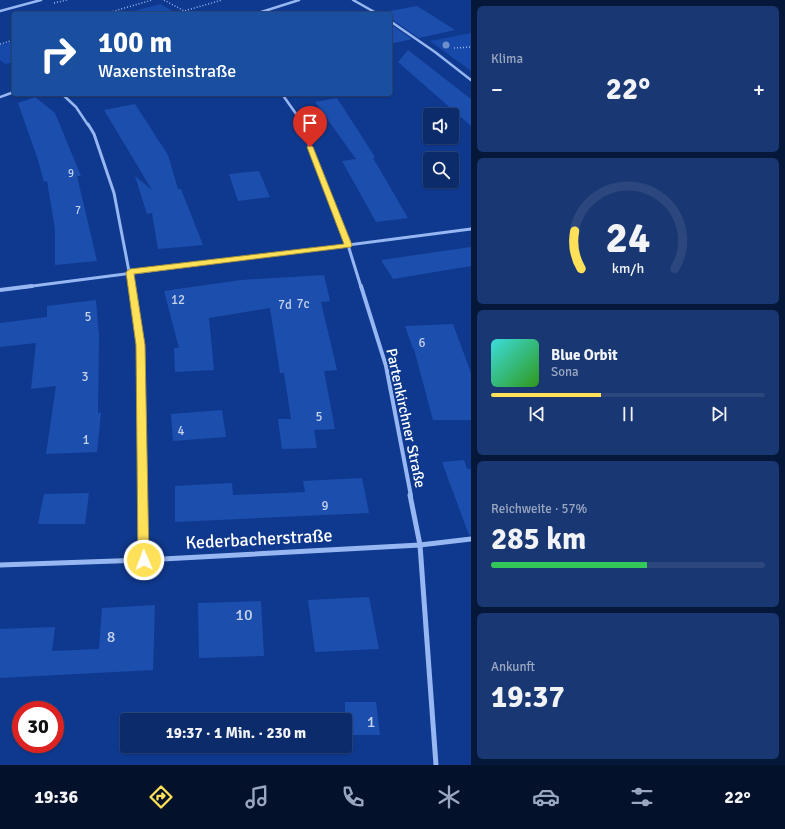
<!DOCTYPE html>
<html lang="de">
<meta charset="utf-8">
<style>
:root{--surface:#0b2b6a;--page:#193772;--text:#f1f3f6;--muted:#9aa7c1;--line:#2b477e;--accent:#ffe159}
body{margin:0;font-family:Signika,sans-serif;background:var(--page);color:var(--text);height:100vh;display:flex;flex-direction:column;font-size:15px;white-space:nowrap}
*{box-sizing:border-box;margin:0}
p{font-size:13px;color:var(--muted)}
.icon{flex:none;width:22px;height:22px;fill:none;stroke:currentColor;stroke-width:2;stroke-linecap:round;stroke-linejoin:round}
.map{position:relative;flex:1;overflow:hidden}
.sheet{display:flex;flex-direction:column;gap:6px;padding:6px;background:#06183a;width:314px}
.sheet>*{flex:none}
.guide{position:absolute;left:12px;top:12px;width:380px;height:84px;border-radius:4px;box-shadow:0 1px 3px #0004,0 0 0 1px var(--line);background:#1a4fa0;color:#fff;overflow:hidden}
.fabs{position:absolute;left:423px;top:108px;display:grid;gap:8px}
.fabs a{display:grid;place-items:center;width:36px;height:36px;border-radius:4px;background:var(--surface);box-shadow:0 1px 3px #0004,0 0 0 1px var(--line);font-size:20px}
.speed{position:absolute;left:12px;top:701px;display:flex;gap:8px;font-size:20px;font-weight:700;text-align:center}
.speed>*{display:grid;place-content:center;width:52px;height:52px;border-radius:50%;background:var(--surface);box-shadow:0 1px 3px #0004,0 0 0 1px var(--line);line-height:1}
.speed .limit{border:6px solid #d22;background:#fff;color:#111}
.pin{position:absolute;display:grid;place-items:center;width:34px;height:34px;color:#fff;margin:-41px -17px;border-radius:50% 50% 50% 0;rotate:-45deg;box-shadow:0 0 4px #0007}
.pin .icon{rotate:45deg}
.me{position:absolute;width:44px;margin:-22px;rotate:359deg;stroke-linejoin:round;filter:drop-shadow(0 0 3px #0008)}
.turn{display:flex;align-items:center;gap:14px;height:84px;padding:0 20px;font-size:18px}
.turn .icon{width:52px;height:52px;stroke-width:2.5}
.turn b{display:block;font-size:28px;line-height:34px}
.big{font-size:30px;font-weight:700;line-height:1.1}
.sheet .card{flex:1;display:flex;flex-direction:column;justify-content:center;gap:6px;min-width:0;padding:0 14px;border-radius:6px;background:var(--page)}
.sheet .dial{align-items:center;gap:0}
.dial svg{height:104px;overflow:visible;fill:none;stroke:var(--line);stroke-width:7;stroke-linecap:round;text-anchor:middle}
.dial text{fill:var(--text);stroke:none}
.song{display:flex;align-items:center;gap:12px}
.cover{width:48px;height:48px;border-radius:6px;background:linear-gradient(135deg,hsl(180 70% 55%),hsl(110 70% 35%))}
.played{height:4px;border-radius:2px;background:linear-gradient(90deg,var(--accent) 40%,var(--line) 40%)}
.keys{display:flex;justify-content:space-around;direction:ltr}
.heat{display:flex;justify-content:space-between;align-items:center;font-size:22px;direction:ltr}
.charge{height:6px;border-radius:3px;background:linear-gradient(90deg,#34c759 57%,var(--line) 0)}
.trip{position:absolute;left:120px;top:713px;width:232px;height:40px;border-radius:4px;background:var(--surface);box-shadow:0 1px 3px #0004,0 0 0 1px var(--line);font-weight:700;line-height:40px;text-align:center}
.menu{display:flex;height:64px;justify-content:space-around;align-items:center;background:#04112a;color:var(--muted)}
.menu .icon{width:28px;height:28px}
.menu .on{color:var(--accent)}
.menu b{font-size:18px;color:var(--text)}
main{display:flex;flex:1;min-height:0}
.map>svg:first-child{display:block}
.green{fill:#1649a9}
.building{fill:#1c4eae}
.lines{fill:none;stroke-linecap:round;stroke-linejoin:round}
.path{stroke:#97b7f3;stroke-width:1.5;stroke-dasharray:1 2;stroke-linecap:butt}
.street-far3{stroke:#97b7f3;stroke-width:2.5}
.street-far2{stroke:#97b7f3;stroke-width:3}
.street-far1{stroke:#97b7f3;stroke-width:4}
.street{stroke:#97b7f3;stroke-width:5}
.tree{fill:#6f8ecc}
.route{fill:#ffe159;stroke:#a6923a}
.labels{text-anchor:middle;stroke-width:4;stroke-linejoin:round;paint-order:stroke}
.far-number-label{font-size:11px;fill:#c6d3eb}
.number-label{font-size:13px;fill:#c6d3eb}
.street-label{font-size:15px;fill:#fff;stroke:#0f398e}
.near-number-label{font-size:16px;fill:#c6d3eb}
.near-street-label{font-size:18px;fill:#fff;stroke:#0f398e}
</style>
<main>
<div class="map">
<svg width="471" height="765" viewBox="0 0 471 765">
<rect width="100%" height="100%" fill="#0f398e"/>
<path class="green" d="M 160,4 L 172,10 L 159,14 L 123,14 Z
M 471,33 L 471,71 L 430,41 Z
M 14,41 L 14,62 L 5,64 L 0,60 L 0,45 Z"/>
<path class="building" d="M 417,6 L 455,30 L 419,38 L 390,18 L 390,11 Z
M 390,24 L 412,39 L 390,44 Z
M 408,50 L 471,99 L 471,126 L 398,62 Z
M 35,97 L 55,113 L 81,176 L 77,176 L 97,261 L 55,265 L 55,229 L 47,181 L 44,182 L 38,160 L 18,103 Z
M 337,98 L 375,157 L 373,158 L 408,218 L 376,222 L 342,161 L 356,159 L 315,102 Z
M 135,104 L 168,155 L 178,189 L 181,189 L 203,245 L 158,249 L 152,213 L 147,214 L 135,176 L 152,190 L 104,110 Z
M 259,171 L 270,197 L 238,201 L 229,174 Z
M 471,247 L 471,266 L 393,279 L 381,260 Z
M 324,275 L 330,301 L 321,302 L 337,370 L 324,371 L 335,429 L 314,430 L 317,448 L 282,449 L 278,419 L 291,419 L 284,373 L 280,373 L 270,308 L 209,318 L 214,370 L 175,372 L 174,348 L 179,348 L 164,291 L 241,280 Z
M 96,300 L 99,336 L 98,413 L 101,413 L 97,452 L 46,454 L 56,386 L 31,389 L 36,343 L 0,347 L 0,323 L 47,317 L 47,306 Z
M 453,324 L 471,373 L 471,420 L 433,420 L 414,349 L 413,349 L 405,326 Z
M 222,410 L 226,437 L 173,441 L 171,414 Z
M 464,460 L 467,469 L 471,469 L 471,535 L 469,535 L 442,462 Z
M 362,478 L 369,513 L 175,522 L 175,486 L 232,483 L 233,495 L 305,492 L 303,481 Z
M 89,493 L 85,524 L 38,524 L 44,494 Z
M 369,597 L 379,649 L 315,652 L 308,600 Z
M 261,601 L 264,656 L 199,658 L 198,603 Z
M 155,605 L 153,670 L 0,678 L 0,629 L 55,627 L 52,651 L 99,649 L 102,608 Z
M 345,702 L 376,702 L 380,735 L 345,735 Z"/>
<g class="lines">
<path class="path" d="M 164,0 L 184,11 L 222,0
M 54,3 L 67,0
M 104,14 L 152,0
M 0,44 L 14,40
M 454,48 L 471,47"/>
<path class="street-far3" d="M 353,0 L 378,14
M 0,11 L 41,0
M 255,14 L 299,0
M 390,21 L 435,52 L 471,80
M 62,94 L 76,107 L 88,125
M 282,94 L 299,118 L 302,125
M 0,97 L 14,92"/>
<path class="street-far2" d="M 88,124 L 94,134 L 114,193 L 132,287
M 301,124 L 348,245 L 361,287
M 25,287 L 471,229"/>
<path class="street-far1" d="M 132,286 L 140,345 L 143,496
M 361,286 L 386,366 L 411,496
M 0,290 L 32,286"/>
<path class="street" d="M 143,495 L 144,560
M 410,495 L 420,545 L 436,765
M 0,565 L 144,560 L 420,545 L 471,539"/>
</g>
<circle class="tree" cx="446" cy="45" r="3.5"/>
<path class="route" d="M 310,145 L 313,147 L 352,245 L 351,247 L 134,274 L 145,345 L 149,560 L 148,563 L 144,565 L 140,563 L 138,560 L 136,345 L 126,272 L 130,269 L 344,244 L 307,147 Z"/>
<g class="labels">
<g class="far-number-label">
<text x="71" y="177">9</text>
<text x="78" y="214">7</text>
</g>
<g class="number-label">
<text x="178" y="304">12</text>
<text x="303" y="308">7c</text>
<text x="285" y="309">7d</text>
<text x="88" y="321">5</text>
<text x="422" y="347">6</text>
<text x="85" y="381">3</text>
<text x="319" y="421">5</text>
<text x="181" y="435">4</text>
<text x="86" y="444">1</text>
<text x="325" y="510">9</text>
</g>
<g class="street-label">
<text transform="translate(406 418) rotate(78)" y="5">Partenkirchner Straße</text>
</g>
<g class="near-number-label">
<text x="244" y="620">10</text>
<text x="111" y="642">8</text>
<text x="371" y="727">1</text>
</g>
<g class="near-street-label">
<text transform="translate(259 539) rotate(-3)" y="6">Kederbacherstraße</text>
</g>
</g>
</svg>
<div class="fabs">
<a><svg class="icon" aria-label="sound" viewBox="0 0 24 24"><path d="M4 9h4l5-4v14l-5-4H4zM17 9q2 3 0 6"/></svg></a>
<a><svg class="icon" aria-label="search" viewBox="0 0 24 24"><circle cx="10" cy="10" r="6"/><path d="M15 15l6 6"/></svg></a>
</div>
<div class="speed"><div class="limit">30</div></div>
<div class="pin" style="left:310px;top:147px;background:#d93025"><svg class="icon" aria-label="arrive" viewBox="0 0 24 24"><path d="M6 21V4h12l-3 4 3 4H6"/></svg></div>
<svg class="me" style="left:144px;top:560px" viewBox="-20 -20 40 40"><circle r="17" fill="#ffe159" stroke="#fff" stroke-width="3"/><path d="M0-11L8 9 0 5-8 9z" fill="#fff"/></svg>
<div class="trip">19:37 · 1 Min. · 230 m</div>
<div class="guide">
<div class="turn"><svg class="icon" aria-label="right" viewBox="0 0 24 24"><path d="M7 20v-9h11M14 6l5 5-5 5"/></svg><div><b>100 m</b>Waxensteinstraße</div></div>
</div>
</div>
<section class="sheet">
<div class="card"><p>Klima</p>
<div class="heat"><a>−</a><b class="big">22°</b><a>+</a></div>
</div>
<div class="card dial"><svg viewBox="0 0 100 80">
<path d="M14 69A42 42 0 1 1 86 69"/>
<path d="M14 69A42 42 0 0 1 9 40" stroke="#ffe159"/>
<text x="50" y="56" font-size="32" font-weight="700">24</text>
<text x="50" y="72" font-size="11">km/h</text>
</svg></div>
<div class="card">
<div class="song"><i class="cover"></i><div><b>Blue Orbit</b><p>Sona</p></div></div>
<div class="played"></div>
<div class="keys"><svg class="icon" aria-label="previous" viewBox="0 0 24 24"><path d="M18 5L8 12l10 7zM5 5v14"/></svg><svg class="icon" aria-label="pause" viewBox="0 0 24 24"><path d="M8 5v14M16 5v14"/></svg><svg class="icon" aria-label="next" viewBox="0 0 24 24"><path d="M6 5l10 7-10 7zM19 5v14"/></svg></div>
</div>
<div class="card"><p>Reichweite · 57%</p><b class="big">285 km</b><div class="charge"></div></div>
<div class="card"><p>Ankunft</p><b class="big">19:37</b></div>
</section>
</main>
<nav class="menu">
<b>19:36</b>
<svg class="icon on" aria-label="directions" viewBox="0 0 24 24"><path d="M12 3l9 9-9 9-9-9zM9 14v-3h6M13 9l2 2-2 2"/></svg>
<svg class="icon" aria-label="music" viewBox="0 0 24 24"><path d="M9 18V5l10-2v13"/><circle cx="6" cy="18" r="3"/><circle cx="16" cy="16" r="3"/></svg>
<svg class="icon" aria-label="phone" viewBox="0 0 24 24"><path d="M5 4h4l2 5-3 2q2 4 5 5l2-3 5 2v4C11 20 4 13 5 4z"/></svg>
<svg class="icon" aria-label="climate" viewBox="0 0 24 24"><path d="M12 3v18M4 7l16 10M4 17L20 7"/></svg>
<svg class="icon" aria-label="car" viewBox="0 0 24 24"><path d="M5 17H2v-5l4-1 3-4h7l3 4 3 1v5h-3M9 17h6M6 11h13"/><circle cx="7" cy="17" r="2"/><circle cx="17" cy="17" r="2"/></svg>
<svg class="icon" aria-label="filters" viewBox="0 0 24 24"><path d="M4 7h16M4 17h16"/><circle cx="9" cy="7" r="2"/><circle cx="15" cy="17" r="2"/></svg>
<b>22°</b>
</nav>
